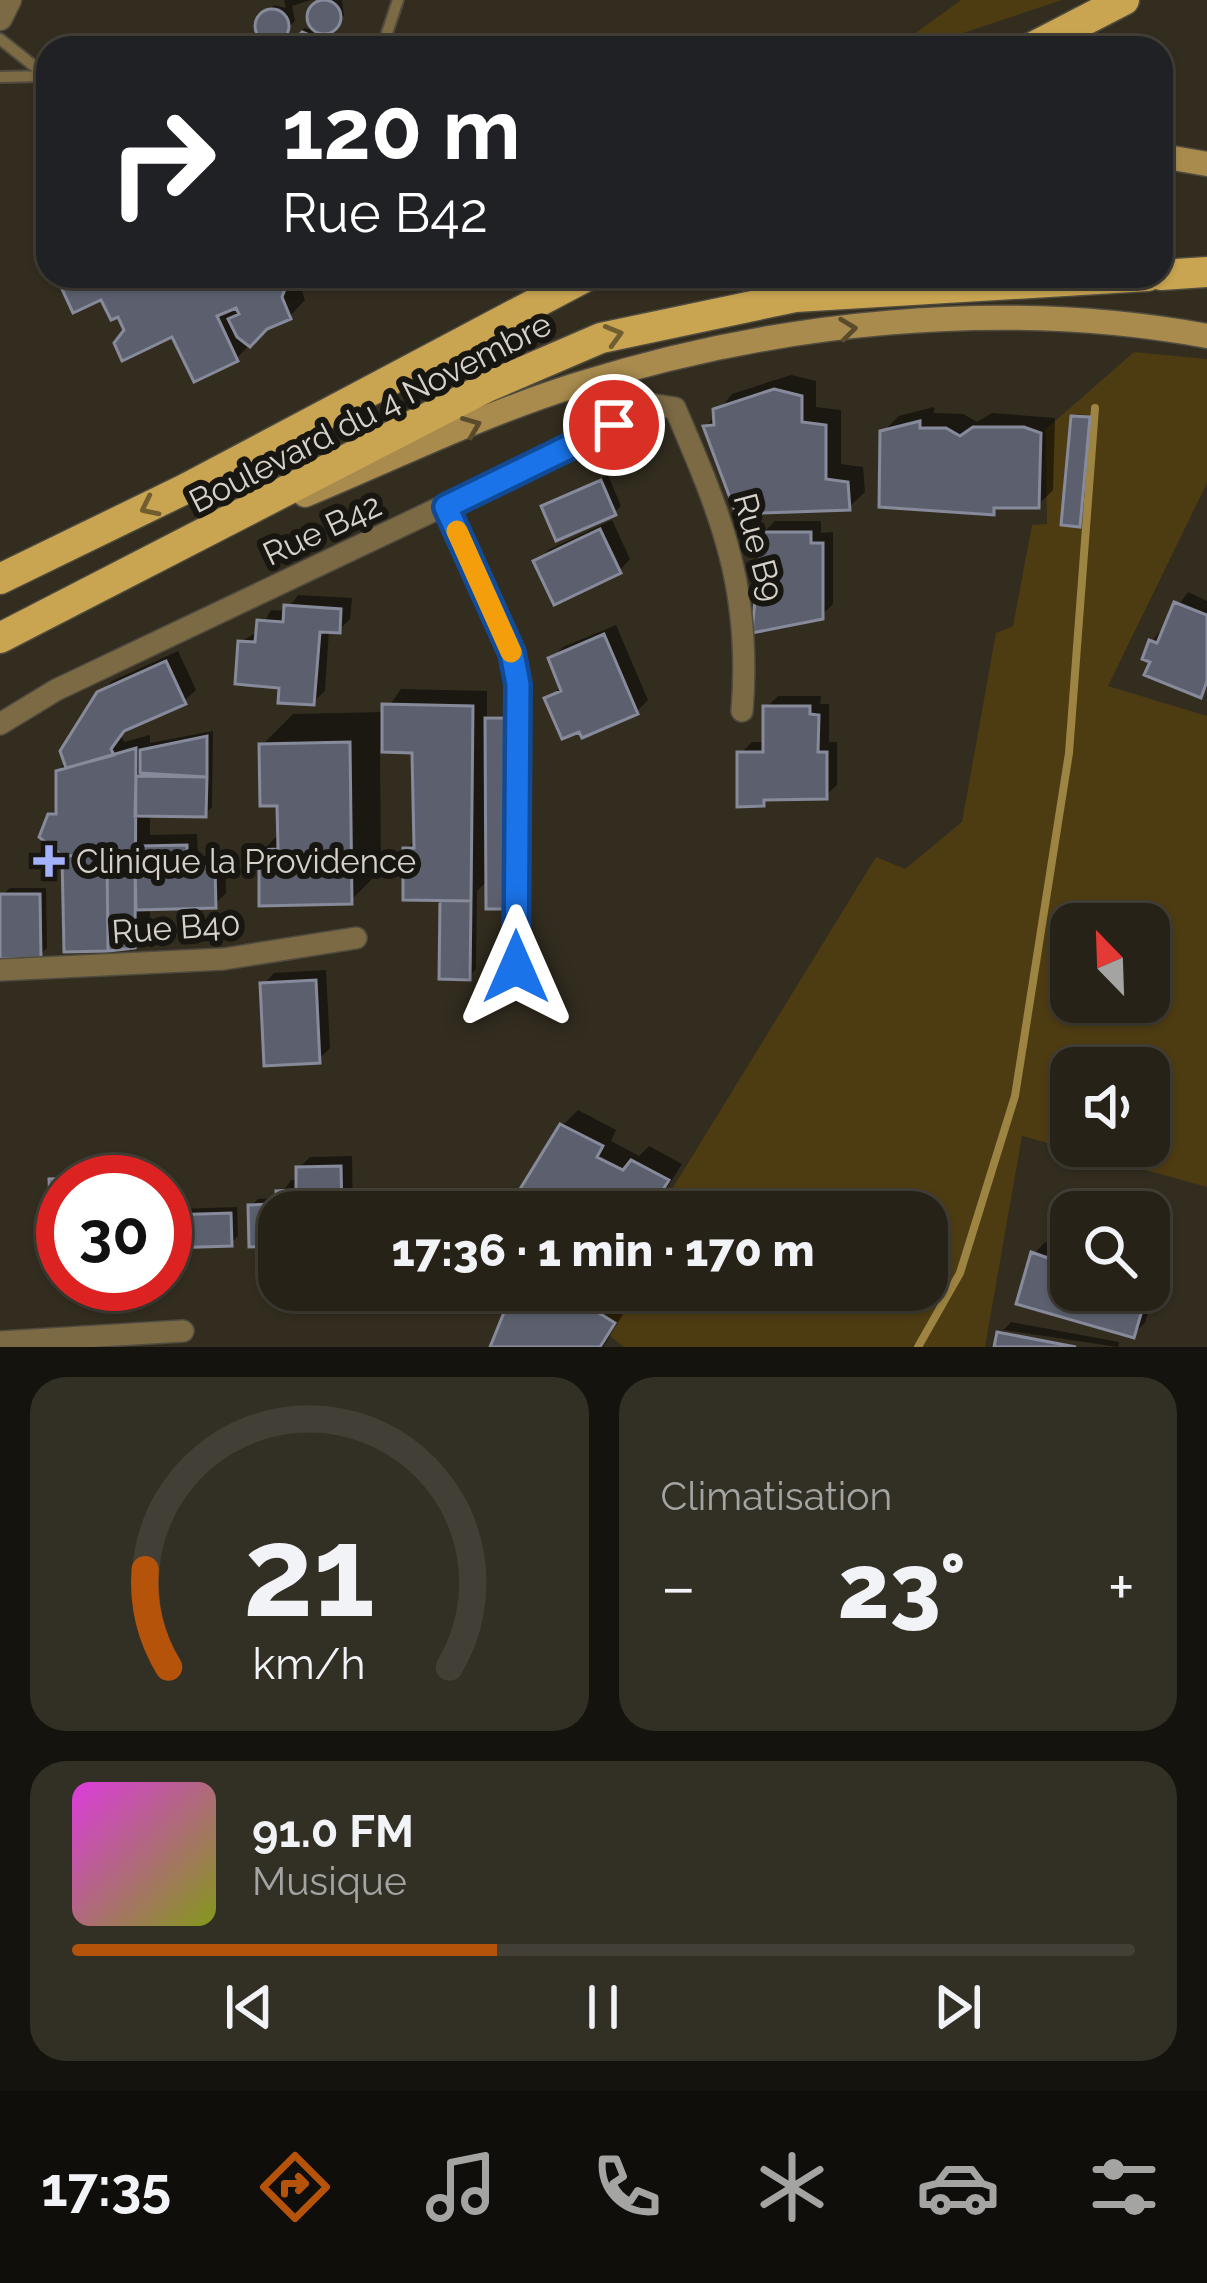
<!DOCTYPE html>
<html lang="fr">
<meta charset="utf-8">
<style>
:root{--surface:#262218;--page:#322f25;--text:#f1f3f6;--muted:#a4a4a2;--line:#423f37;--accent:#b45309}
body{margin:0;font-family:Raleway,sans-serif;background:var(--page);color:var(--text);height:100vh;display:flex;flex-direction:column;font-size:45px;white-space:nowrap}
*{box-sizing:border-box;margin:0}
p{font-size:39px;color:var(--muted)}
.icon{flex:none;width:66px;height:66px;fill:none;stroke:currentColor;stroke-width:2;stroke-linecap:round;stroke-linejoin:round}
.map{position:relative;height:1347px;overflow:hidden}
.side{display:flex;flex-direction:column;gap:30px;padding:30px;background:#15130d;flex:1}
.side>*{flex:none}
.guide{position:absolute;left:36px;top:36px;width:1137px;height:252px;border-radius:36px;box-shadow:0 3px 9px #0004,0 0 0 3px var(--line);background:#202124;color:#fff;overflow:hidden}
.needle{width:78px;rotate:337deg}
.fabs{position:absolute;left:1050px;top:903px;display:grid;gap:24px}
.fabs a{display:grid;place-items:center;width:120px;height:120px;border-radius:24px;background:var(--surface);box-shadow:0 3px 9px #0004,0 0 0 3px var(--line);font-size:60px}
.speed{position:absolute;left:36px;top:1155px;display:flex;gap:24px;font-size:60px;font-weight:700;text-align:center}
.speed>*{display:grid;place-content:center;width:156px;height:156px;border-radius:50%;background:var(--surface);box-shadow:0 3px 9px #0004,0 0 0 3px var(--line);line-height:1}
.speed .limit{border:18px solid #d22;background:#fff;color:#111}
.pin{position:absolute;display:grid;place-items:center;width:102px;height:102px;color:#fff;margin:-51px;border:6px solid #fff;border-radius:50%;box-shadow:0 3px 12px #0007}
.me{position:absolute;width:132px;margin:-66px;rotate:0deg;stroke-linejoin:round;filter:drop-shadow(0 0 9px #0008)}
.turn{display:flex;align-items:center;gap:42px;height:252px;padding:0 48px;font-size:54px}
.turn .icon{width:156px;height:156px;stroke-width:2.5}
.turn b{display:block;font-size:84px;line-height:102px}
.big{font-size:90px;font-weight:800;line-height:1.1}
.side .card{flex:1;display:flex;flex-direction:column;justify-content:center;gap:18px;min-width:0;padding:0 42px;border-radius:36px;background:var(--page)}
.side .dial{align-items:center;gap:0}
.dial svg{height:312px;overflow:visible;fill:none;stroke:var(--line);stroke-width:7;stroke-linecap:round;text-anchor:middle}
.dial text{fill:var(--text);stroke:none}
.song{display:flex;align-items:center;gap:36px}
.cover{width:144px;height:144px;border-radius:18px;background:linear-gradient(135deg,hsl(300 70% 55%),hsl(70 70% 35%))}
.played{height:12px;border-radius:6px;background:linear-gradient(90deg,var(--accent) 40%,var(--line) 40%)}
.keys{display:flex;justify-content:space-around;direction:ltr}
.heat{display:flex;justify-content:space-between;align-items:center;font-size:66px;direction:ltr}
.side .tiles{flex:1;display:grid;gap:30px;grid-template-columns:1fr 1fr}
.card:last-child{grid-column:span 2}
.trip{position:absolute;left:258px;top:1191px;width:690px;height:120px;border-radius:36px;background:var(--surface);box-shadow:0 3px 9px #0004,0 0 0 3px var(--line);font-weight:800;line-height:120px;text-align:center}
.menu{display:flex;height:192px;justify-content:space-around;align-items:center;background:#0f0e0a;color:var(--muted)}
.menu .icon{width:84px;height:84px}
.menu .selected{color:var(--accent)}
.menu b{font-size:54px;color:var(--text)}
.map>svg:first-child{display:block}
.green{fill:#4d3b12;fill-rule:evenodd}
.shadow{fill:#0007}
.lines{fill:none;stroke-linecap:round;stroke-linejoin:round}
.stream{stroke:#9d8442;stroke-width:8}
.building{fill:#5c606e;stroke:#868a9a;stroke-width:3}
.service-casing{stroke:#504b3f;stroke-width:14}
.minor-casing{stroke:#504b3f;stroke-width:24}
.tertiary-casing{stroke:#504b3f;stroke-width:27}
.secondary-casing{stroke:#504b3f;stroke-width:27}
.primary-casing{stroke:#504b3f;stroke-width:33}
.service{stroke:#7c6a44;stroke-width:10}
.minor{stroke:#7c6a44;stroke-width:21}
.tertiary{stroke:#7c6a44;stroke-width:24}
.secondary{stroke:#a88b4d;stroke-width:24}
.primary{stroke:#c9a552;stroke-width:30}
.oneway{stroke:#594b2b}
.oneway2{stroke:#705e31}
.route-casing{stroke:#114b97;stroke-width:30}
.route{stroke:#1a73e8;stroke-width:21}
.slow{stroke:#f59e0b;stroke-width:21}
.poi-dot{fill:#a4b2fc;stroke:#181610;stroke-width:4.5}
.labels{text-anchor:middle;stroke-width:12;stroke-linejoin:round;paint-order:stroke}
.street-label{font-size:33px;fill:#d6d2ca;stroke:#181610}
.poi-label{font-size:33px;fill:#d6d2ca;stroke:#181610;text-anchor:start}
</style>
<div class="map">
<svg width="1207" height="1347" viewBox="0 0 1207 1347">
<rect width="100%" height="100%" fill="#332d20"/>
<path class="green" d="M 961,0 L 1062,0 L 918,48 L 895,48 Z
M 1134,352 L 1207,359 L 1207,483 L 1108,686 L 1207,716 L 1207,1187 L 1022,1136 L 985,1347 L 624,1347 L 592,1322 L 611,1290 L 927,1290 L 927,1212 L 658,1212 L 876,857 L 905,869 L 962,822 L 996,633 L 1013,626 L 1032,525 L 1047,524 L 1046,429 ZM 1071,924 L 1149,924 L 1149,1002 L 1071,1002 ZM 1071,1068 L 1149,1068 L 1149,1146 L 1071,1146 Z"/>
<path class="shadow" d="M 284,0 L 311,0 L 292,6 L 295,21 L 276,39 L 258,25 L 274,5 L 286,8 Z
M 320,0 L 342,0 L 344,16 L 323,30 L 322,48 L 294,48 L 304,28 L 321,31 L 310,20 Z
M 48,224 L 48,252 L 39,233 Z
M 59,276 L 297,276 L 305,300 L 290,316 L 267,326 L 237,358 L 174,333 L 128,330 L 102,296 Z
M 791,375 L 816,381 L 816,407 L 841,410 L 841,464 L 863,467 L 865,492 L 849,507 L 706,427 L 732,394 Z
M 934,407 L 934,413 L 963,414 L 977,422 L 992,413 L 1055,418 L 1053,490 L 1038,505 L 999,505 L 992,512 L 883,432 L 899,416 Z
M 1077,414 L 1091,416 L 1079,524 L 1074,417 Z
M 608,475 L 621,506 L 614,513 L 544,507 Z
M 612,520 L 630,559 L 619,571 L 537,561 L 548,550 Z
M 775,521 L 821,521 L 821,533 L 833,532 L 833,604 L 821,616 L 763,533 Z
M 1188,592 L 1207,601 L 1207,687 L 1200,695 L 1154,660 L 1152,642 Z
M 298,595 L 352,598 L 350,619 L 339,630 L 329,630 L 325,691 L 313,702 L 282,685 L 241,642 L 259,631 L 271,610 L 286,611 Z
M 616,625 L 648,700 L 636,712 L 548,699 L 562,686 L 551,659 L 563,647 Z
M 178,651 L 196,690 L 184,701 L 127,727 L 121,735 L 124,742 L 150,735 L 150,743 L 213,731 L 212,807 L 205,814 L 150,813 L 150,835 L 197,834 L 198,856 L 225,856 L 226,893 L 214,905 L 150,906 L 150,930 L 134,945 L 65,854 L 50,815 L 59,807 L 59,772 L 99,694 L 112,681 Z
M 401,689 L 487,691 L 487,716 L 507,716 L 508,904 L 489,879 L 477,891 L 476,969 L 469,977 L 443,902 L 447,898 L 406,849 L 417,838 L 415,750 L 380,749 L 381,870 L 350,901 L 262,851 L 281,832 L 280,803 L 262,745 L 293,714 L 385,712 Z
M 778,696 L 821,696 L 820,704 L 829,704 L 829,742 L 837,742 L 837,785 L 825,796 L 770,797 L 763,803 L 740,754 L 752,742 L 766,742 L 766,708 Z
M 10,888 L 46,888 L 47,948 L 39,955 L 2,895 Z
M 326,970 L 330,1048 L 318,1060 L 263,985 L 274,973 Z
M 578,1110 L 616,1130 L 611,1141 L 639,1156 L 649,1146 L 682,1164 L 652,1212 L 510,1212 L 562,1126 Z
M 352,1156 L 353,1212 L 279,1212 L 279,1234 L 270,1243 L 251,1206 L 258,1199 L 279,1198 L 291,1180 L 299,1180 L 299,1168 L 310,1157 Z
M 121,1167 L 122,1182 L 63,1182 L 63,1265 L 52,1181 L 64,1169 Z
M 417,1203 L 459,1208 L 458,1212 L 408,1212 Z
M 237,1207 L 238,1236 L 231,1243 L 172,1216 L 179,1209 Z
M 1071,1236 L 1071,1290 L 1149,1290 L 1149,1262 L 1162,1266 L 1145,1323 L 1133,1334 L 1020,1302 L 1034,1254 L 1045,1242 L 1058,1246 Z
M 517,1290 L 602,1290 L 628,1306 L 603,1347 L 493,1347 Z
M 1011,1322 L 1119,1342 L 1118,1347 L 1004,1330 L 1004,1337 L 1059,1347 L 997,1347 L 1000,1334 Z"/>
<g class="lines">
<path class="stream" d="M 918,1347 L 960,1273 L 1015,1096 L 1069,753 L 1095,408"/>
</g>
<path class="building" d="M307 17a17 17 0 1 1 34 0a17 17 0 1 1-34 0Z
M255 26a17 17 0 1 1 34 0a17 17 0 1 1-34 0Z
M 302,32 L 317,38 L 320,48 L 287,48 Z
M 56,276 L 290,276 L 282,297 L 291,319 L 267,329 L 250,347 L 237,337 L 228,319 L 239,314 L 236,308 L 217,316 L 238,361 L 194,382 L 172,337 L 122,361 L 114,343 L 124,330 L 118,317 L 111,320 L 101,300 L 73,313 Z
M 774,389 L 802,396 L 802,422 L 826,425 L 826,479 L 848,482 L 850,510 L 736,514 L 703,426 L 714,425 L 713,409 Z
M 1071,416 L 1090,417 L 1080,527 L 1061,525 Z
M 920,421 L 920,428 L 946,428 L 960,436 L 973,427 L 1024,427 L 1041,433 L 1039,508 L 994,508 L 994,515 L 879,507 L 880,431 Z
M 601,480 L 616,515 L 556,541 L 541,506 Z
M 600,529 L 621,573 L 554,605 L 533,561 Z
M 761,532 L 811,532 L 811,543 L 823,543 L 823,619 L 752,633 Z
M 1174,602 L 1207,615 L 1207,681 L 1201,698 L 1144,675 L 1150,662 L 1142,659 L 1149,640 L 1157,643 Z
M 284,605 L 341,609 L 340,633 L 320,632 L 314,705 L 278,703 L 279,688 L 235,684 L 238,641 L 255,642 L 257,620 L 283,622 Z
M 604,634 L 638,714 L 582,738 L 579,732 L 562,739 L 544,698 L 561,691 L 548,658 Z
M 166,661 L 186,704 L 124,731 L 111,749 L 114,755 L 66,768 L 60,751 L 97,692 Z
M 382,704 L 473,706 L 471,901 L 403,900 L 403,848 L 414,848 L 412,753 L 382,752 Z
M 763,706 L 810,706 L 810,714 L 819,715 L 818,752 L 827,752 L 827,799 L 764,800 L 764,806 L 737,807 L 737,752 L 763,752 Z
M 485,718 L 505,718 L 506,909 L 486,909 Z
M 207,736 L 207,777 L 140,773 L 140,750 Z
M 350,742 L 352,904 L 259,906 L 259,850 L 278,849 L 277,806 L 260,806 L 259,744 Z
M 136,748 L 135,948 L 108,951 L 107,855 L 62,856 L 39,837 L 48,814 L 56,814 L 56,771 Z
M 136,776 L 207,777 L 206,817 L 135,816 Z
M 187,845 L 187,867 L 215,866 L 216,908 L 136,910 L 135,867 L 176,866 L 138,863 L 138,846 Z
M 107,855 L 108,951 L 64,952 L 62,856 Z
M 0,894 L 40,894 L 41,958 L 0,959 Z
M 440,901 L 471,901 L 470,980 L 439,979 Z
M 316,980 L 320,1063 L 264,1066 L 260,983 Z
M 560,1124 L 603,1146 L 597,1157 L 623,1170 L 631,1160 L 669,1180 L 649,1212 L 506,1212 Z
M 341,1166 L 342,1212 L 279,1212 L 277,1238 L 276,1191 L 296,1190 L 296,1167 Z
M 111,1177 L 111,1182 L 63,1182 L 63,1268 L 52,1268 L 49,1179 Z
M 270,1204 L 271,1246 L 249,1247 L 248,1205 Z
M 231,1213 L 232,1246 L 169,1248 L 169,1215 Z
M 1055,1246 L 1071,1250 L 1071,1290 L 1148,1290 L 1134,1338 L 1016,1304 L 1031,1252 L 1051,1259 Z
M 491,1290 L 469,1311 L 436,1311 L 418,1292 Z
M 513,1290 L 562,1290 L 615,1323 L 600,1347 L 490,1347 Z
M 997,1332 L 1076,1347 L 994,1347 Z"/>
<g class="lines">
<defs>
<path id="service" d="M 0,39 L 48,77
M 382,48 L 398,0
M 0,77 L 44,76"/>
<path id="minor" d="M 446,507 L 512,653 L 518,684 L 516,967
M 0,724 L 56,690 L 656,405 L 675,408 C 722,517 752,590 742,711
M 0,970 L 224,959 L 356,938
M 0,1342 L 183,1331"/>
<path id="tertiary" d="M 0,18 L 9,0"/>
<path id="secondary" d="M 1161,156 L 1207,164
M 305,495 C 394,458 484,414 576,385 C 775,322 1001,298 1207,336"/>
<path id="primary" d="M 1031,48 L 1124,0
M 1161,275 L 1207,272
M 0,579 L 185,489 L 587,276
M 0,638 L 487,387 L 601,338 L 795,297 L 1148,276"/>
</defs>
<use href="#service" class="service-casing"/>
<use href="#minor" class="minor-casing"/>
<use href="#tertiary" class="tertiary-casing"/>
<use href="#secondary" class="secondary-casing"/>
<use href="#primary" class="primary-casing"/>
<use href="#service" class="service"/>
<use href="#minor" class="minor"/>
<use href="#tertiary" class="tertiary"/>
<use href="#secondary" class="secondary"/>
<use href="#primary" class="primary"/>
</g>
<defs><path id="oneway-chevron" d="M-2-3.5L2.5 0L-2 3.5" fill="none" stroke-width="1.6" stroke-linecap="round" stroke-linejoin="round" transform="scale(3)"/></defs>
<g class="oneway">
<use href="#oneway-chevron" transform="translate(848 329) rotate(-7)"/>
<use href="#oneway-chevron" transform="translate(472 426) rotate(-22)"/>
</g>
<g class="oneway2">
<use href="#oneway-chevron" transform="translate(614 335) rotate(-16)"/>
<use href="#oneway-chevron" transform="translate(149 507) rotate(154)"/>
</g>
<g class="lines">
<defs>
<path id="route" d="M 516,967 L 518,684 L 512,653 L 446,507 L 614,425"/>
</defs>
<use href="#route" class="route-casing"/>
<use href="#route" class="route"/>
<path class="slow" d="M 457,531 L 511,652"/>
</g>
<path class="poi-dot" d="M43 843h12v12h12v12h-12v12h-12v-12h-12v-12h12z"/>
<g class="labels">
<g class="street-label">
<text transform="translate(370 412) rotate(-27)" y="12">Boulevard du 4 Novembre</text>
<text transform="translate(322 529) rotate(-25)" y="12">Rue B42</text>
<text transform="translate(759 547) rotate(75)" y="12">Rue B9</text>
<text transform="translate(176 927) rotate(-4)" y="12">Rue B40</text>
</g>
<g class="poi-label">
<text x="76" y="873">Clinique la Providence</text>
</g>
</g>
</svg>
<div class="fabs">
<a><svg class="needle" viewBox="-14 -14 28 28"><path d="M0-13l5 13h-10z" fill="#e53935"/><path d="M0 13l5-13h-10z" fill="#a4a4a2"/></svg></a>
<a><svg class="icon" aria-label="sound" viewBox="0 0 24 24"><path d="M4 9h4l5-4v14l-5-4H4zM17 9q2 3 0 6"/></svg></a>
<a><svg class="icon" aria-label="search" viewBox="0 0 24 24"><circle cx="10" cy="10" r="6"/><path d="M15 15l6 6"/></svg></a>
</div>
<div class="speed"><div class="limit">30</div></div>
<div class="pin" style="left:614px;top:425px;background:#d93025"><svg class="icon" aria-label="arrive" viewBox="0 0 24 24"><path d="M6 21V4h12l-3 4 3 4H6"/></svg></div>
<svg class="me" style="left:516px;top:967px" viewBox="-20 -20 40 40"><path d="M0-17L14 15 0 8-14 15z" fill="#1a73e8" stroke="#fff" stroke-width="4"/></svg>
<div class="trip">17:36 · 1 min · 170 m</div>
<div class="guide">
<div class="turn"><svg class="icon" aria-label="right" viewBox="0 0 24 24"><path d="M7 20v-9h11M14 6l5 5-5 5"/></svg><div><b>120 m</b>Rue B42</div></div>
</div>
</div>
<section class="side">
<div class="tiles">
<div class="card dial"><svg viewBox="0 0 100 80">
<path d="M14 69A42 42 0 1 1 86 69"/>
<path d="M14 69A42 42 0 0 1 8 44" stroke="#b45309"/>
<text x="50" y="56" font-size="32" font-weight="700">21</text>
<text x="50" y="72" font-size="11">km/h</text>
</svg></div>
<div class="card"><p>Climatisation</p>
<div class="heat"><a>−</a><b class="big">23°</b><a>+</a></div>
</div>
<div class="card">
<div class="song"><i class="cover"></i><div><b>91.0 FM</b><p>Musique</p></div></div>
<div class="played"></div>
<div class="keys"><svg class="icon" aria-label="previous" viewBox="0 0 24 24"><path d="M18 5L8 12l10 7zM5 5v14"/></svg><svg class="icon" aria-label="pause" viewBox="0 0 24 24"><path d="M8 5v14M16 5v14"/></svg><svg class="icon" aria-label="next" viewBox="0 0 24 24"><path d="M6 5l10 7-10 7zM19 5v14"/></svg></div>
</div>
</div>
</section>
<nav class="menu">
<b>17:35</b>
<svg class="icon selected" aria-label="directions" viewBox="0 0 24 24"><path d="M12 3l9 9-9 9-9-9zM9 14v-3h6M13 9l2 2-2 2"/></svg>
<svg class="icon" aria-label="music" viewBox="0 0 24 24"><path d="M9 18V5l10-2v13"/><circle cx="6" cy="18" r="3"/><circle cx="16" cy="16" r="3"/></svg>
<svg class="icon" aria-label="phone" viewBox="0 0 24 24"><path d="M5 4h4l2 5-3 2q2 4 5 5l2-3 5 2v4C11 20 4 13 5 4z"/></svg>
<svg class="icon" aria-label="climate" viewBox="0 0 24 24"><path d="M12 3v18M4 7l16 10M4 17L20 7"/></svg>
<svg class="icon" aria-label="car" viewBox="0 0 24 24"><path d="M5 17H2v-5l4-1 3-4h7l3 4 3 1v5h-3M9 17h6M6 11h13"/><circle cx="7" cy="17" r="2"/><circle cx="17" cy="17" r="2"/></svg>
<svg class="icon" aria-label="filters" viewBox="0 0 24 24"><path d="M4 7h16M4 17h16"/><circle cx="9" cy="7" r="2"/><circle cx="15" cy="17" r="2"/></svg>
</nav>
